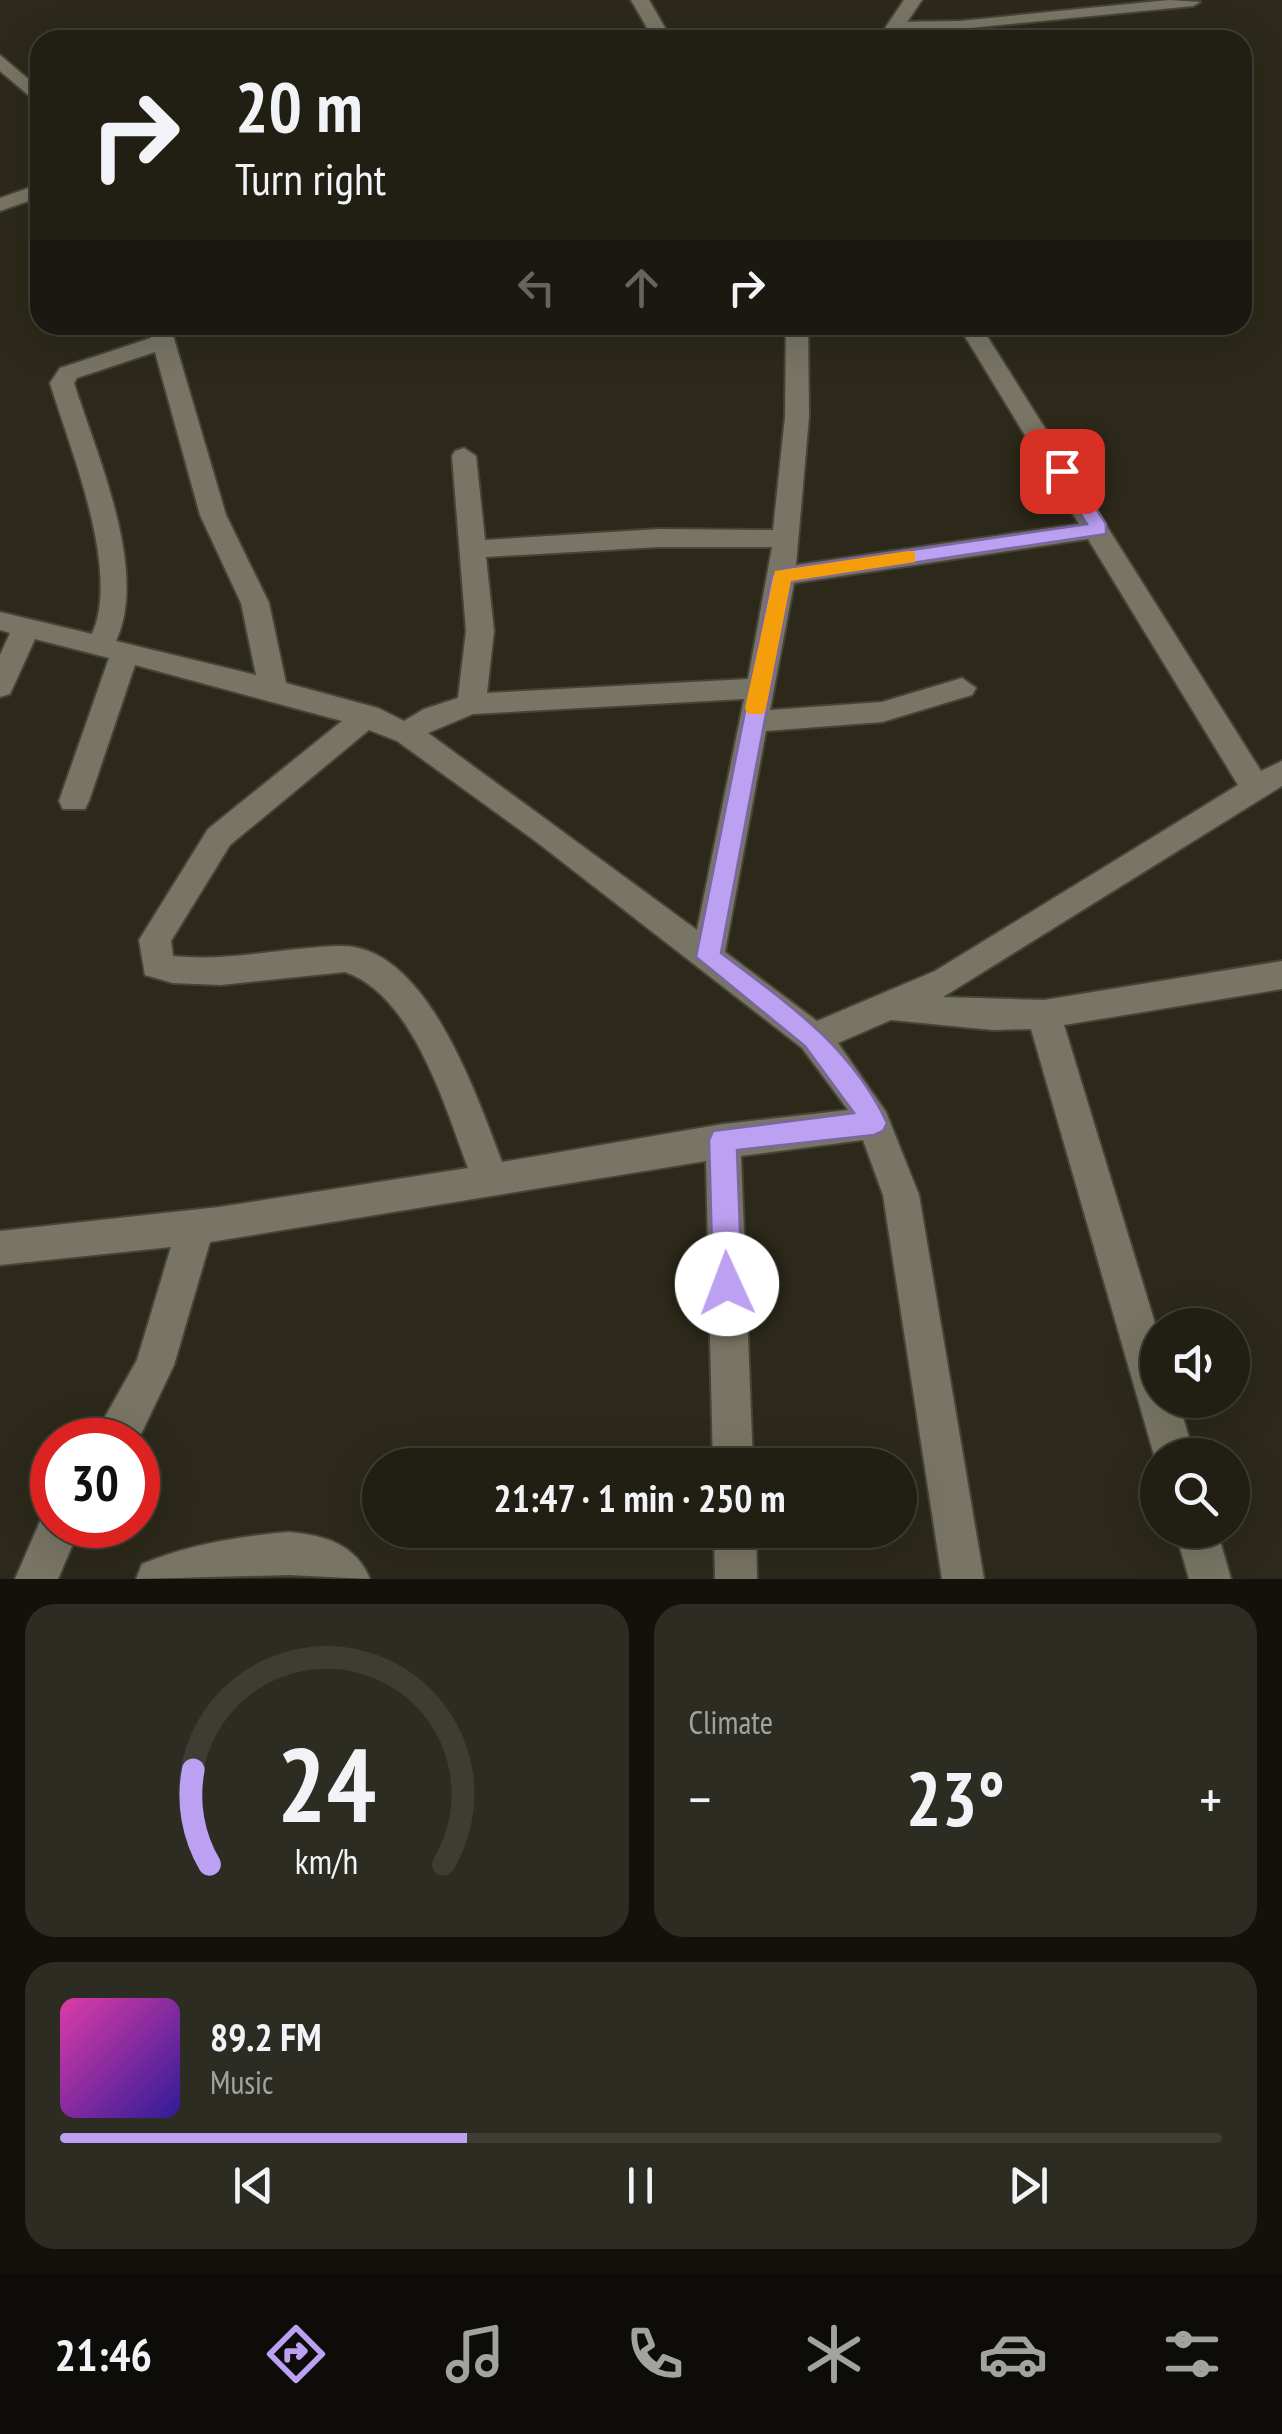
<!DOCTYPE html>
<meta charset="utf-8">
<style>
:root{--surface:#211f14;--page:#2d2c22;--text:#f1f3f6;--muted:#a2a2a0;--line:#3e3d34;--accent:#bca0f2}
body{margin:0;font-family:"PT Sans Narrow",sans-serif;background:var(--page);color:var(--text);height:100vh;display:flex;flex-direction:column;font-size:38px;white-space:nowrap}
*{box-sizing:border-box;margin:0}
p{font-size:32px;color:var(--muted)}
.icon{flex:none;width:55px;height:55px;fill:none;stroke:currentColor;stroke-width:2;stroke-linecap:round;stroke-linejoin:round}
.map{position:relative;height:1579px;overflow:hidden}
.drawer{display:flex;flex-direction:column;gap:25px;padding:25px;background:#12110b;flex:1}
.drawer>*{flex:none}
.hud{position:absolute;left:30px;top:30px;width:1222px;height:305px;border-radius:30px;box-shadow:0 10px 40px #0002,0 0 0 2px var(--line);background:#211f14;color:var(--text);overflow:hidden}
.tools{position:absolute;left:1140px;top:1308px;display:grid;gap:20px}
.tools a{display:grid;place-items:center;width:110px;height:110px;border-radius:50%;background:var(--surface);box-shadow:0 10px 40px #0002,0 0 0 2px var(--line);font-size:50px}
.speed{position:absolute;left:30px;top:1418px;display:flex;gap:20px;font-size:50px;font-weight:700;text-align:center}
.speed>*{display:grid;place-content:center;width:130px;height:130px;border-radius:50%;background:var(--surface);box-shadow:0 10px 40px #0002,0 0 0 2px var(--line);line-height:1}
.speed .limit{border:15px solid #d22;background:#fff;color:#111}
.pin{position:absolute;display:grid;place-items:center;width:85px;height:85px;color:#fff;margin:-42px;border-radius:20px;box-shadow:0 5px 15px #0006}
.me{position:absolute;width:110px;margin:-55px;rotate:358deg;stroke-linejoin:round;filter:drop-shadow(0 0 8px #0008)}
.turn{display:flex;align-items:center;gap:35px;height:210px;padding:0 40px;font-size:45px}
.turn .icon{width:130px;height:130px;stroke-width:2.5}
.turn b{display:block;font-size:70px;line-height:85px}
.lanes{display:flex;align-items:center;height:95px;padding:0 40px;background:#0003;justify-content:center;gap:50px;direction:ltr}
.lanes .off{opacity:.35}
.big{font-size:75px;font-weight:700;line-height:1.1}
.drawer .widget{flex:1;display:flex;flex-direction:column;justify-content:center;gap:15px;min-width:0;padding:0 35px;border-radius:30px;background:var(--page)}
.drawer .dial{align-items:center;gap:0}
.dial svg{height:260px;overflow:visible;fill:none;stroke:var(--line);stroke-width:7;stroke-linecap:round;text-anchor:middle}
.dial text{fill:var(--text);stroke:none}
.song{display:flex;align-items:center;gap:30px}
.cover{width:120px;height:120px;border-radius:15px;background:linear-gradient(135deg,hsl(320 70% 55%),hsl(250 70% 35%))}
.played{height:10px;border-radius:5px;background:linear-gradient(90deg,var(--accent) 35%,var(--line) 35%)}
.keys{display:flex;justify-content:space-around;direction:ltr}
.heat{display:flex;justify-content:space-between;align-items:center;font-size:55px;direction:ltr}
.drawer .tiles{flex:1;display:grid;gap:25px;grid-template-columns:1fr 1fr}
.widget:last-child{grid-column:span 2}
.trip{position:absolute;left:362px;top:1448px;width:555px;height:100px;border-radius:50px;background:var(--surface);box-shadow:0 10px 40px #0002,0 0 0 2px var(--line);font-weight:700;line-height:100px;text-align:center}
.dock{display:flex;height:160px;justify-content:space-around;align-items:center;background:#0d0c08;color:var(--muted)}
.dock .icon{width:70px;height:70px}
.dock .active{color:var(--accent)}
.dock b{font-size:45px;color:var(--text)}
.map>svg:first-child{display:block}
.lines{fill:none;stroke-linecap:round;stroke-linejoin:round}
.lane-casing{stroke:#464438;stroke-width:4}
.street-casing{stroke:#464438;stroke-width:4}
.lane{fill:#787564;fill-rule:evenodd}
.street{fill:#787564;fill-rule:evenodd}
.route{fill:#bca0f2;stroke:#7a689d;stroke-width:2.5}
.slow{fill:#f59e0b}
</style>
<div class="map">
<svg width="1282" height="1579" viewBox="0 0 1282 1579">
<rect width="100%" height="100%" fill="#2c291a"/>
<g class="lines">
<defs>
<path id="lane" d="M 1169,0 L 1200,2 L 1193,6 L 960,29 L 895,30 L 888,26 L 895,22 L 960,21 Z"/>
<path id="street" d="M 631,0 L 649,0 L 672,40 L 654,40 Z
M 904,0 L 922,0 L 895,40 L 877,40 Z
M 0,55 L 40,89 L 40,105 L 0,71 Z
M 40,184 L 40,197 L 0,211 L 0,198 Z
M 148,325 L 170,325 L 226,515 L 269,603 L 286,683 L 378,708 L 404,721 L 424,709 L 458,698 L 466,631 L 452,456 L 455,451 L 464,448 L 476,456 L 485,540 L 659,529 L 773,530 L 785,417 L 786,325 L 808,325 L 809,417 L 796,565 L 1079,524 L 958,325 L 980,325 L 1261,771 L 1282,761 L 1282,786 L 943,997 L 1044,1000 L 1282,961 L 1282,989 L 1064,1025 L 1158,1333 L 1158,1400 L 1178,1400 L 1194,1455 L 1158,1455 L 1158,1464 L 1154,1455 L 1031,1029 L 993,1030 L 891,1020 L 838,1043 L 886,1112 L 919,1195 L 984,1579 L 942,1579 L 883,1195 L 863,1140 L 741,1156 L 753,1465 L 713,1465 L 706,1161 L 210,1242 L 174,1365 L 143,1430 L 136,1440 L 92,1440 L 137,1360 L 171,1247 L 0,1265 L 0,1231 L 219,1207 L 468,1168 C 445,1107 413,995 345,972 L 221,985 L 173,983 L 145,975 L 139,940 L 208,829 L 342,721 L 135,665 L 89,801 L 85,809 L 63,809 L 59,801 L 109,658 L 35,639 L 10,694 L 0,697 L 0,655 L 10,633 L 0,630 L 0,612 L 92,634 C 121,570 70,449 50,383 L 60,368 L 151,338 ZM 155,352 L 200,515 L 241,603 L 256,675 L 116,641 C 149,571 96,453 74,383 L 77,378 ZM 1088,539 L 1238,785 L 935,971 L 817,1021 L 725,952 L 766,731 L 882,722 L 972,695 L 976,688 L 962,678 L 882,702 L 770,710 L 794,583 ZM 659,547 L 772,547 L 748,679 L 487,693 L 494,631 L 486,557 ZM 744,699 L 697,930 L 428,733 L 473,714 ZM 369,730 L 397,741 L 534,840 L 802,1048 L 848,1110 L 723,1124 L 502,1162 C 477,1097 427,945 341,946 C 284,947 230,962 173,956 L 171,941 L 230,845 Z
M 52,1507 L 52,1525 L 81,1525 L 58,1579 L 15,1579 L 45,1510 Z
M 714,1530 L 756,1530 L 757,1579 L 715,1579 Z
M 1175,1530 L 1217,1530 L 1231,1579 L 1189,1579 Z
M 289,1532 C 324,1535 356,1544 370,1579 L 289,1575 L 136,1579 L 142,1564 C 187,1545 240,1536 289,1532 Z"/>
</defs>
<use href="#lane" class="lane-casing"/>
<use href="#street" class="street-casing"/>
<use href="#lane" class="lane"/>
<use href="#street" class="street"/>
</g>
<path class="route" d="M 1062,465 L 1069,467 L 1106,524 L 1106,534 L 791,581 L 721,953 C 787,1003 851,1046 887,1123 L 883,1131 L 874,1135 L 737,1150 L 742,1284 L 737,1294 L 727,1298 L 717,1294 L 713,1284 L 709,1140 L 713,1131 L 854,1113 L 805,1046 L 696,957 L 772,576 L 782,569 L 1087,524 L 1053,471 Z"/>
<path class="slow" d="M 908,551 L 915,552 L 915,562 L 791,581 L 766,708 L 763,714 L 748,714 L 745,708 L 775,571 Z"/>
</svg>
<div class="tools">
<a><svg class="icon" aria-label="sound" viewBox="0 0 24 24"><path d="M4 9h4l5-4v14l-5-4H4zM17 9q2 3 0 6"/></svg></a>
<a><svg class="icon" aria-label="search" viewBox="0 0 24 24"><circle cx="10" cy="10" r="6"/><path d="M15 15l6 6"/></svg></a>
</div>
<div class="speed"><div class="limit">30</div></div>
<div class="pin" style="left:1062px;top:471px;background:#d93025"><svg class="icon" aria-label="arrive" viewBox="0 0 24 24"><path d="M6 21V4h12l-3 4 3 4H6"/></svg></div>
<svg class="me" style="left:727px;top:1284px" viewBox="-20 -20 40 40"><circle r="19" fill="#fff"/><path d="M0-13L10 11 0 6-10 11z" fill="#bca0f2"/></svg>
<div class="trip">21:47 · 1 min · 250 m</div>
<div class="hud">
<div class="turn"><svg class="icon" aria-label="right" viewBox="0 0 24 24"><path d="M7 20v-9h11M14 6l5 5-5 5"/></svg><div><b>20 m</b>Turn right</div></div>
<div class="lanes"><svg class="icon off" aria-label="left" viewBox="0 0 24 24"><path d="M17 20v-9H6M10 6l-5 5 5 5"/></svg><svg class="icon off" aria-label="ahead" viewBox="0 0 24 24"><path d="M12 20V5M6 11l6-6 6 6"/></svg><svg class="icon" aria-label="right" viewBox="0 0 24 24"><path d="M7 20v-9h11M14 6l5 5-5 5"/></svg></div>
</div>
</div>
<section class="drawer">
<div class="tiles">
<div class="widget dial"><svg viewBox="0 0 100 80">
<path d="M14 69A42 42 0 1 1 86 69"/>
<path d="M14 69A42 42 0 0 1 9 40" stroke="#bca0f2"/>
<text x="50" y="56" font-size="32" font-weight="700">24</text>
<text x="50" y="72" font-size="11">km/h</text>
</svg></div>
<div class="widget"><p>Climate</p>
<div class="heat"><a>−</a><b class="big">23°</b><a>+</a></div>
</div>
<div class="widget">
<div class="song"><i class="cover"></i><div><b>89.2 FM</b><p>Music</p></div></div>
<div class="played"></div>
<div class="keys"><svg class="icon" aria-label="previous" viewBox="0 0 24 24"><path d="M18 5L8 12l10 7zM5 5v14"/></svg><svg class="icon" aria-label="pause" viewBox="0 0 24 24"><path d="M8 5v14M16 5v14"/></svg><svg class="icon" aria-label="next" viewBox="0 0 24 24"><path d="M6 5l10 7-10 7zM19 5v14"/></svg></div>
</div>
</div>
</section>
<nav class="dock">
<b>21:46</b>
<svg class="icon active" aria-label="directions" viewBox="0 0 24 24"><path d="M12 3l9 9-9 9-9-9zM9 14v-3h6M13 9l2 2-2 2"/></svg>
<svg class="icon" aria-label="music" viewBox="0 0 24 24"><path d="M9 18V5l10-2v13"/><circle cx="6" cy="18" r="3"/><circle cx="16" cy="16" r="3"/></svg>
<svg class="icon" aria-label="phone" viewBox="0 0 24 24"><path d="M5 4h4l2 5-3 2q2 4 5 5l2-3 5 2v4C11 20 4 13 5 4z"/></svg>
<svg class="icon" aria-label="climate" viewBox="0 0 24 24"><path d="M12 3v18M4 7l16 10M4 17L20 7"/></svg>
<svg class="icon" aria-label="car" viewBox="0 0 24 24"><path d="M5 17H2v-5l4-1 3-4h7l3 4 3 1v5h-3M9 17h6M6 11h13"/><circle cx="7" cy="17" r="2"/><circle cx="17" cy="17" r="2"/></svg>
<svg class="icon" aria-label="filters" viewBox="0 0 24 24"><path d="M4 7h16M4 17h16"/><circle cx="9" cy="7" r="2"/><circle cx="15" cy="17" r="2"/></svg>
</nav>
